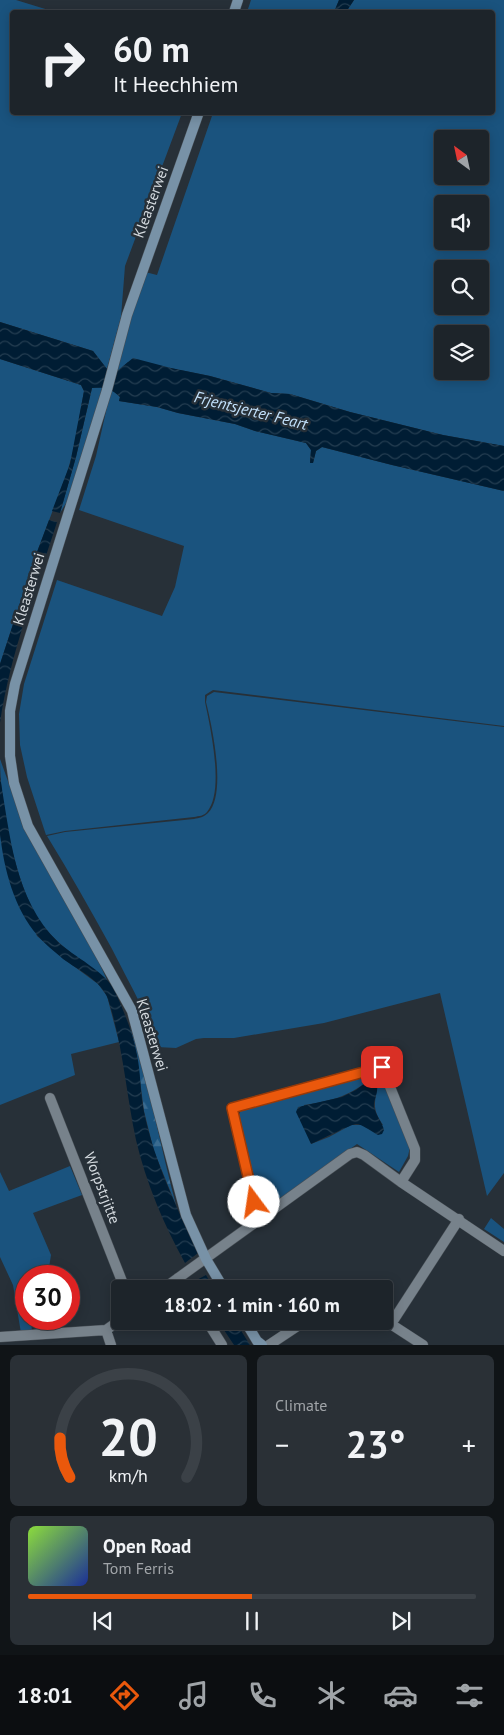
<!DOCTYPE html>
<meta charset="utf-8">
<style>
:root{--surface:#1d242a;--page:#2a3036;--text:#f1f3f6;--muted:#a0a4a8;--line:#3b4147;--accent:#ea580c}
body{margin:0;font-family:"PT Sans",sans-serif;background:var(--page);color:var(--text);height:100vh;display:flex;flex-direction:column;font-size:19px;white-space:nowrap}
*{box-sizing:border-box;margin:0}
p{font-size:16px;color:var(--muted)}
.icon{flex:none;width:28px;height:28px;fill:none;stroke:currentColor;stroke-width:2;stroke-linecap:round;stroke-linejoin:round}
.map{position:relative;height:1345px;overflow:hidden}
.side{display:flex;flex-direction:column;gap:10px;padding:10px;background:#101417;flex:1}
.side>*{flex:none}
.hud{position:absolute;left:10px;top:10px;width:485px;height:105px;border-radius:5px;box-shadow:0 2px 12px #0003,0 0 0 1px var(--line);background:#1d242a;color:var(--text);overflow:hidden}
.needle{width:32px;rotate:327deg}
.tools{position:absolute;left:434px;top:130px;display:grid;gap:10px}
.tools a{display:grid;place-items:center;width:55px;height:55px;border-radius:5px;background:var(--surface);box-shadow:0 2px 12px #0003,0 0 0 1px var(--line);font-size:25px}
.speed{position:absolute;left:15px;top:1265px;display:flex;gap:10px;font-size:25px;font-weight:700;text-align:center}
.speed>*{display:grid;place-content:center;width:65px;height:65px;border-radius:50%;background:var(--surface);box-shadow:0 2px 12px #0003,0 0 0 1px var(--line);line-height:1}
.speed .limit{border:8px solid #d22;background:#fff;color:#111}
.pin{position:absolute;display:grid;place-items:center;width:42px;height:42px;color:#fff;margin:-21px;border-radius:10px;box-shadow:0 2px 8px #0006}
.me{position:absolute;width:55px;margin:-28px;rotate:346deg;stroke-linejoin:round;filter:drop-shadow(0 0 4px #0008)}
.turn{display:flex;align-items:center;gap:18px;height:105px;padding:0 20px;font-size:22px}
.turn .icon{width:65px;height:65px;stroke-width:2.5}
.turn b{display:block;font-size:35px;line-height:42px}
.big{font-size:38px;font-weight:700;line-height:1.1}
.side .widget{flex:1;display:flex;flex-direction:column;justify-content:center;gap:8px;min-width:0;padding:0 18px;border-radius:8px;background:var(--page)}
.side .dial{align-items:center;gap:0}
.dial svg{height:130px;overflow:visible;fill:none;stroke:var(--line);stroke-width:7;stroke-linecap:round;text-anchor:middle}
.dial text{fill:var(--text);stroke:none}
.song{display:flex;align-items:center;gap:15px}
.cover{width:60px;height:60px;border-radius:8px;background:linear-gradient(135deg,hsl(90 70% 55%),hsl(230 70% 35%))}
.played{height:5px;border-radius:2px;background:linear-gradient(90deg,var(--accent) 50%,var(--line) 50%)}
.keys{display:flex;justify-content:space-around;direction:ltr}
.heat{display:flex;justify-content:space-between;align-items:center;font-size:28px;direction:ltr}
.side .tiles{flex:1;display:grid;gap:10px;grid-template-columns:1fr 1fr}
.widget:last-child{grid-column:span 2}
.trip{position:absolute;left:111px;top:1280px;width:282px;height:50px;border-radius:5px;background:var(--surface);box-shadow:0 2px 12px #0003,0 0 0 1px var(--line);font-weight:700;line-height:50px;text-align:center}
.dock{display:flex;height:80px;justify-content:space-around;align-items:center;background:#0c0e11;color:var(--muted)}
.dock .icon{width:35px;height:35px}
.dock .current{color:var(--accent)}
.dock b{font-size:22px;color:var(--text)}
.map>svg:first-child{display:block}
.green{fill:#1a537e;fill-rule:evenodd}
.forest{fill:url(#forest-firs)}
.water{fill:url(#water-waves)}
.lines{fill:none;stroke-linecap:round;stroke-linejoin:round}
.street-casing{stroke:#474e55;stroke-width:11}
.secondary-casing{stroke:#474e55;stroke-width:11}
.street{stroke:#77828b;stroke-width:10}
.secondary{stroke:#7892a7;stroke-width:10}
.route-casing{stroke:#983908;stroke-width:12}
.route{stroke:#ea580c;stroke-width:9}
.labels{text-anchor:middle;stroke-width:5;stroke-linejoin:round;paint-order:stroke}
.street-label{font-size:15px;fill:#d4dadf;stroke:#273038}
.water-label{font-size:16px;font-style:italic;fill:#c4e3fe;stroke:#273038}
</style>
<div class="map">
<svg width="504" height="1345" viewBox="0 0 504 1345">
<defs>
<pattern id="forest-firs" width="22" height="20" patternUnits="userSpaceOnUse" patternTransform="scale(1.25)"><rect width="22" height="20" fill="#1a537e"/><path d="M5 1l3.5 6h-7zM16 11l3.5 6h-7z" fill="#3a6b90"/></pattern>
<pattern id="water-waves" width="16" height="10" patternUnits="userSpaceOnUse" patternTransform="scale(1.25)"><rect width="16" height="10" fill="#001d34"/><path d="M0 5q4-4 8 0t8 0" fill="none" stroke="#243d51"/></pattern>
</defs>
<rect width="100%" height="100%" fill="#273038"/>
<path class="green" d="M 0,0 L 16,0 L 55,12 L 12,12 L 12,112 L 182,113 L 125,266 L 121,317 L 107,369 L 93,351 L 0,322 Z
M 251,0 L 339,0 L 334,12 L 247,12 Z
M 354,0 L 504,0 L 504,446 L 443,435 L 350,412 L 290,394 L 271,393 L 210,376 L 160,366 L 128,362 L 117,372 L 122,345 L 145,272 L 157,275 L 213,113 L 492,112 L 492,12 L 346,12 ZM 442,139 L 480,139 L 480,176 L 442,176 ZM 442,204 L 480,204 L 480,241 L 442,241 ZM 442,269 L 480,269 L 480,306 L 442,306 ZM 442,334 L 480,334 L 480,371 L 442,371 Z
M 0,359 L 81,385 L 84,391 L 74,448 L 67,473 L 34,560 L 0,664 Z
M 103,387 L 68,500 L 60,513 L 76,457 L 92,388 Z
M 111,389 L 120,397 L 119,401 L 157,407 L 178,413 L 235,424 L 255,431 L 306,443 L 311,450 L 310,462 L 313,463 L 316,451 L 322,447 L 392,465 L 504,491 L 504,726 L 213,690 L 205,695 L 205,702 C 210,726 225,791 207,812 C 204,816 199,816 194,817 L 65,831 L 46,835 L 27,777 L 20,745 L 19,714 L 24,684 L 57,580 L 162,616 L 175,587 L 184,546 L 79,510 L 96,456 Z
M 214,692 L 504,727 L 504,1173 L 487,1196 L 440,993 L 324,1023 L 234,1038 L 204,1038 L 196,1039 L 176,1048 L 157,1047 C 147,1012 128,981 112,949 C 91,911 70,873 47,836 L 65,832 L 194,819 C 199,818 204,817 208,813 C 227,794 212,726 206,702 L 207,696 Z
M 0,759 L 13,795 L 96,956 L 107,980 C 86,963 62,949 45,928 C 16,893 0,804 0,759 Z
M 0,834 L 3,848 L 37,936 L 64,959 L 98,984 L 107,996 L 119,1042 L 71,1054 L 75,1075 L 0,1105 Z
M 371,1071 L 383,1074 L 410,1147 L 408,1156 L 399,1172 L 357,1144 L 262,1212 L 238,1117 L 241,1110 ZM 369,1080 L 377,1089 C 374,1106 373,1110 383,1125 L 351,1125 L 329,1137 L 311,1144 L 304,1105 C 330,1101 348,1097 369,1080 Z
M 70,1166 L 82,1195 L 33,1213 L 51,1255 L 48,1274 L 44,1276 L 26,1276 L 26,1319 L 31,1319 L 32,1332 L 21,1333 L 13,1285 L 0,1257 L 0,1172 L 9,1191 Z
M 491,1218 L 504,1229 L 504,1242 L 484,1229 Z"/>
<path class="forest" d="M 130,1027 C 150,1085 160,1146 176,1205 L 154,1151 L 144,1111 L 137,1057 Z"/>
<path class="water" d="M 339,0 L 354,0 L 346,12 L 334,12 Z
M 0,322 L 93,351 L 107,369 L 117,371 L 133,358 L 171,368 L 210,376 L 271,393 L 290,394 L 350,412 L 443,435 L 504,446 L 504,491 L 392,465 L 322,447 L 316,451 L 313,463 L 310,463 L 311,450 L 306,443 L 255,431 L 235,424 L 178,413 L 157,407 L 119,401 L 120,397 C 111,388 104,387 92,388 L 76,457 L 60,513 L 52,511 L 70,464 L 84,391 L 81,385 L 0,359 Z
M 49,520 L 57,522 C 36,588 10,654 0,723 L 0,664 L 34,560 Z
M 0,777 C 10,834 14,899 58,942 C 73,956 106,972 115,991 C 124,1012 133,1033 137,1055 C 141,1074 140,1093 144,1112 C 154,1161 177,1208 198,1253 L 185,1263 C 164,1225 146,1183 136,1140 C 126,1093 123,1045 108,999 C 101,980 78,970 63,959 C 55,952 45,944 38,936 C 14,909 4,869 0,834 C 0,816 0,796 0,777 Z
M 369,1080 C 372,1080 374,1080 376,1083 C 380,1090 373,1100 374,1107 C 376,1116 382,1122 384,1130 L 382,1134 L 378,1135 C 372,1132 362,1124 356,1124 C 352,1124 318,1141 311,1144 L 296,1112 L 298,1107 L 342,1097 L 356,1090 Z
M 206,1275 L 214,1289 L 197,1289 L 193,1282 Z
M 218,1321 L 235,1321 L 250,1345 L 234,1345 Z"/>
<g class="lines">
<defs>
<path id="street" d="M 379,1052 L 382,1067
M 50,1098 L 125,1289
M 259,1220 L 232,1108 L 382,1067 L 415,1149 L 415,1160 L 401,1182
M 178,1278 L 185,1289
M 163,1289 L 350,1154 L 357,1152 L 364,1155 L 401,1182 L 504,1251
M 207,1321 L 222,1345
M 386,1321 L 423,1345
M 391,1324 L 459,1219
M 0,1337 L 106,1330
M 111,1345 L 106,1330 L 120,1320
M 269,1345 L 305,1321"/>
<path id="secondary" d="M 234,12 L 238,0
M 199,112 L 127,315 L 107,390 L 15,684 L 10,711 L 10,756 L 14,783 L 28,826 L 132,1011 L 186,1215 L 206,1259 L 224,1289
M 245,1321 L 257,1341 L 262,1345"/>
</defs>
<use href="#street" class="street-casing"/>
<use href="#secondary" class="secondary-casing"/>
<use href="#street" class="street"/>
<use href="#secondary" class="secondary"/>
</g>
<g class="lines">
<defs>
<path id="route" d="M 254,1202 L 232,1108 L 382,1067"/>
</defs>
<use href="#route" class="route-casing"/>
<use href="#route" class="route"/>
</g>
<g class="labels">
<g class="street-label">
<text transform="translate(151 202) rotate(-70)" y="5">Kleasterwei</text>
<text transform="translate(29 589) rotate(-73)" y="5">Kleasterwei</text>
<text transform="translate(152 1035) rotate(73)" y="5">Kleasterwei</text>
<text transform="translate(102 1188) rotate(69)" y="5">Worpstrjitte</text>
</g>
<g class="water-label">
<text transform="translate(251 410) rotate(14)" y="6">Frjentsjerter Feart</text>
</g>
</g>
</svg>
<div class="tools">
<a><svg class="needle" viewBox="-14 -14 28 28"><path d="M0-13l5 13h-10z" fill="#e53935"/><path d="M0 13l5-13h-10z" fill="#a0a4a8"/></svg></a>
<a><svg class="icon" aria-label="sound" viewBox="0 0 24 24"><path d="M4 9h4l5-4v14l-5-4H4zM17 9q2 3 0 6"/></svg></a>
<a><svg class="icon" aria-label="search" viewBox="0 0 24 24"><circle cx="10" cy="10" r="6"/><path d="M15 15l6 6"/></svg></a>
<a><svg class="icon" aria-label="layers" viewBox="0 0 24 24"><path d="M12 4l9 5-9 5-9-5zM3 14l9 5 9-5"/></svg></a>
</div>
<div class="speed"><div class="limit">30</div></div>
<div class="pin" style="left:382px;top:1067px;background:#d93025"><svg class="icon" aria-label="arrive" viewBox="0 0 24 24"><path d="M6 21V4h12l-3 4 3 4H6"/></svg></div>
<svg class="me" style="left:254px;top:1202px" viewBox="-20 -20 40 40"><circle r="19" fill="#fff"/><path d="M0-13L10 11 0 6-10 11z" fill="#ea580c"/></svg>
<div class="trip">18:02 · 1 min · 160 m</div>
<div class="hud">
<div class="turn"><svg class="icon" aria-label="right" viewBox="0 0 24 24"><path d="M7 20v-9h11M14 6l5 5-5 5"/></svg><div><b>60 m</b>It Heechhiem</div></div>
</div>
</div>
<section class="side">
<div class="tiles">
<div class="widget dial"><svg viewBox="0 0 100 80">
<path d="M14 69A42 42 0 1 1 86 69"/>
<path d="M14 69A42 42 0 0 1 8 45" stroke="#ea580c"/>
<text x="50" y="56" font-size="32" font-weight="700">20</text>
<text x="50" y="72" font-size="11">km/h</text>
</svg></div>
<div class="widget"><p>Climate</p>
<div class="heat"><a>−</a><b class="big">23°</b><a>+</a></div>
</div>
<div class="widget">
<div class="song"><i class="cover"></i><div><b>Open Road</b><p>Tom Ferris</p></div></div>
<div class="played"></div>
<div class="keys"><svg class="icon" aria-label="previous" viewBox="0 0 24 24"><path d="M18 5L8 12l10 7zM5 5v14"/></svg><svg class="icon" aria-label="pause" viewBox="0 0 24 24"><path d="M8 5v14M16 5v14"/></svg><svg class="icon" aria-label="next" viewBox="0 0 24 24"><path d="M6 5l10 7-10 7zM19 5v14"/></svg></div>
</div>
</div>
</section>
<nav class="dock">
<b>18:01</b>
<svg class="icon current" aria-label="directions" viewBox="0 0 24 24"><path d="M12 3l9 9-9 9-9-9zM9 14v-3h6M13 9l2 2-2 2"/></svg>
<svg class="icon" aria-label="music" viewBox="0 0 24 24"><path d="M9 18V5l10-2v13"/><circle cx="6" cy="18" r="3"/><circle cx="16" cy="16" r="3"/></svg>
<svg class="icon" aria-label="phone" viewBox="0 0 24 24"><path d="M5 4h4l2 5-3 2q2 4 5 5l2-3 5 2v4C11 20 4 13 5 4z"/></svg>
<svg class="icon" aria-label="climate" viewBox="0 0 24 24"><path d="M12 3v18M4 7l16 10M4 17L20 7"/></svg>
<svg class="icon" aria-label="car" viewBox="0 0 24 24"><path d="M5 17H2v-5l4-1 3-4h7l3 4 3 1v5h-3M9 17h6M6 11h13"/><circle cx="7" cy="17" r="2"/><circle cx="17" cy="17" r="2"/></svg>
<svg class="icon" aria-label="filters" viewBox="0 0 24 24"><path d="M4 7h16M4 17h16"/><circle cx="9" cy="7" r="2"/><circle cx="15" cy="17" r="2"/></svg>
</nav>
